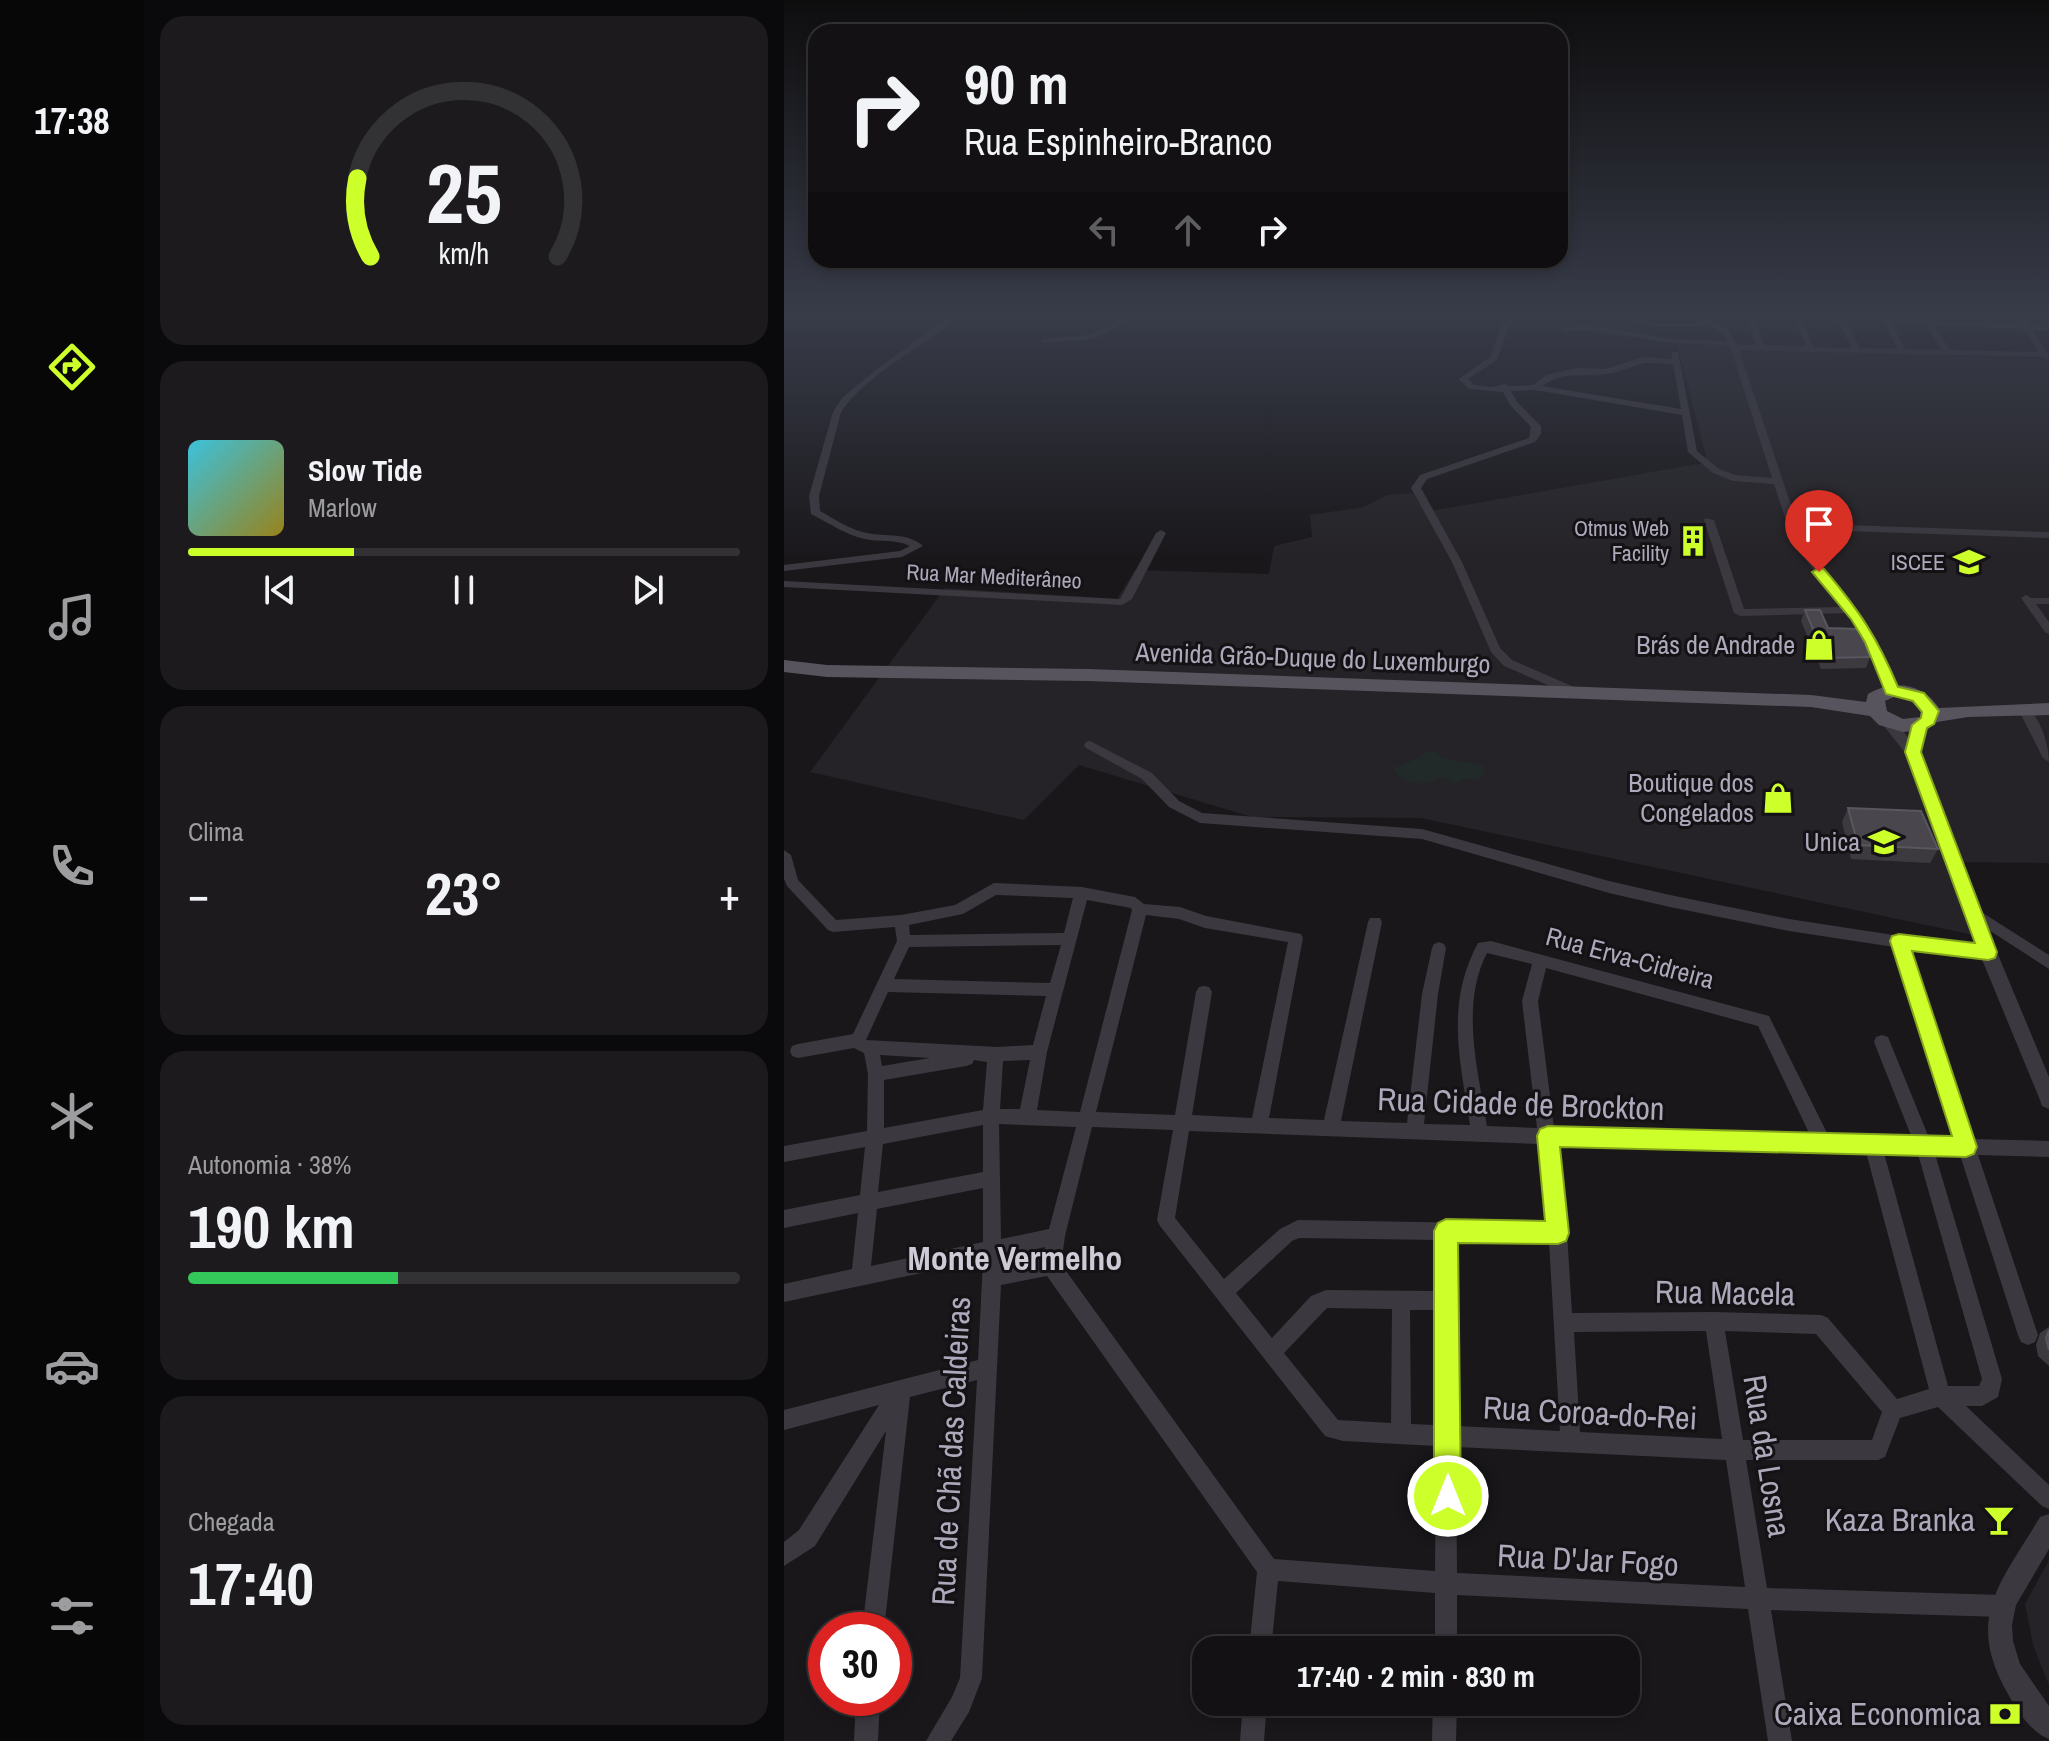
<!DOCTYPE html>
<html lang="pt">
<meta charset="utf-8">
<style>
:root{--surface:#131114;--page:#1c1a1d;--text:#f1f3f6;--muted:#9d9da0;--line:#323134;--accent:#cdff2a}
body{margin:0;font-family:"Archivo Narrow",sans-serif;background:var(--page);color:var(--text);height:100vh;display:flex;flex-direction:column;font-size:30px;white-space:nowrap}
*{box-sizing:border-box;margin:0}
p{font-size:26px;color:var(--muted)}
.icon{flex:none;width:44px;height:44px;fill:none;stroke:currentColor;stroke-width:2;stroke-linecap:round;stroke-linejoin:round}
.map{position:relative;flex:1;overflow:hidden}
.panel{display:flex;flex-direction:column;gap:16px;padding:16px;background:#0a090b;width:640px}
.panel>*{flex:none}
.guide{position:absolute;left:24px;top:24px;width:760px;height:244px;border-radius:24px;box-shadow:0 4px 12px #0003,0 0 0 2px var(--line);background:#131114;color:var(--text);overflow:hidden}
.speed{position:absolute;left:24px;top:1612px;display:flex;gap:16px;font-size:40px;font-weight:700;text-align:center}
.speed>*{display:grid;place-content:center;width:104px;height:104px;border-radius:50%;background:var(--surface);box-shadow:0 4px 12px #0003,0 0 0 2px var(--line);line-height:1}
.speed .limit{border:12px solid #d22;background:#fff;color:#111}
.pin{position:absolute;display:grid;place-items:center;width:68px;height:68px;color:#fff;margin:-82px -34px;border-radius:50% 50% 50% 0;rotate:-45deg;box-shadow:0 0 8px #0007}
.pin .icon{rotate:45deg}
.me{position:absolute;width:88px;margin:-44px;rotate:0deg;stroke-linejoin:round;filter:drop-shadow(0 0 6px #0008)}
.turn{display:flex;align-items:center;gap:28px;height:168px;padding:0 24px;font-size:36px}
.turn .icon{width:104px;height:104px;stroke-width:2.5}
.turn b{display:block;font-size:56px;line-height:68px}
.lanes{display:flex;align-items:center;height:76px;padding:0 24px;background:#0003;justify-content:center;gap:40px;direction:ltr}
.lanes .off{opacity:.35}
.big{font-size:60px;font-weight:700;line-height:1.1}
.panel .tile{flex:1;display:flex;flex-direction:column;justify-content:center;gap:12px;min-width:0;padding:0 28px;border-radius:24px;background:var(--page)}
.panel .dial{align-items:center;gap:0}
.dial svg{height:208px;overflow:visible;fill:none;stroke:var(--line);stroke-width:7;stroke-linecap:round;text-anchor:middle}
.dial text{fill:var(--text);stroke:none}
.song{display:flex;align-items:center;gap:24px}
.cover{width:96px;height:96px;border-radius:12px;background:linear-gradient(135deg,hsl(190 70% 55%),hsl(50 70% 35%))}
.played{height:8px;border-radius:4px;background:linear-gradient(90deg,var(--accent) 30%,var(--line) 30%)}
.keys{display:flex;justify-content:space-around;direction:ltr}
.heat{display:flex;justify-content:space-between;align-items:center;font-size:44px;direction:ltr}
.charge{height:12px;border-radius:6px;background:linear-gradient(90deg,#34c759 38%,var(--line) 0)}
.trip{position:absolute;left:408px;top:1636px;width:448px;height:80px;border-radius:24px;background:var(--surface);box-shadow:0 4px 12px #0003,0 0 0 2px var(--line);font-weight:700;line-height:80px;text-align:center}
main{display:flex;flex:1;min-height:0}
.tab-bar{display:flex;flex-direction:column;width:144px;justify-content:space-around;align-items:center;background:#080708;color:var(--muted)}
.tab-bar .icon{width:56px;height:56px}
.tab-bar .on{color:var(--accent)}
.tab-bar b{font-size:36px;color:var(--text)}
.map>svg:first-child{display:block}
.built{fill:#252327}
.green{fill:#212a28}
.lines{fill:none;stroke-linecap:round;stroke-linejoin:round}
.minor{fill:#3b383f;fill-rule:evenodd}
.tertiary{fill:#3b383f;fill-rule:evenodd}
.primary{fill:#58545e;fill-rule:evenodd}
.wall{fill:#3c3a3f}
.building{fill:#49464d;stroke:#58565e;stroke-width:2}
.route{fill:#cdff2a;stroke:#85a61b;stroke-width:2}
.labels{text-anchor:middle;stroke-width:6;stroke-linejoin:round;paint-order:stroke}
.far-poi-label{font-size:22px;fill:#ada9bb;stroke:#141215;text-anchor:end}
.far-street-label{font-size:22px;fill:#ada9bb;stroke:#141215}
.poi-label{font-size:26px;fill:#ada9bb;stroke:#141215;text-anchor:end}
.street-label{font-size:26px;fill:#ada9bb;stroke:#141215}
.near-street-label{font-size:32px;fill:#ada9bb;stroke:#141215}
.near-poi-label{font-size:32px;fill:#ada9bb;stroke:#141215;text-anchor:end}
.near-neighbourhood-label{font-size:34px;font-weight:bold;fill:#cecad6;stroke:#141215}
</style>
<main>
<nav class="tab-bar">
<b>17:38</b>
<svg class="icon on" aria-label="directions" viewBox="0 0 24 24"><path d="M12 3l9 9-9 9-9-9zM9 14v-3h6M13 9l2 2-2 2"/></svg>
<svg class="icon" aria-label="music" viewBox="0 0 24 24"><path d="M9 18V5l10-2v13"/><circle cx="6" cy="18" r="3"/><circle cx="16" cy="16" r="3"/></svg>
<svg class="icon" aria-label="phone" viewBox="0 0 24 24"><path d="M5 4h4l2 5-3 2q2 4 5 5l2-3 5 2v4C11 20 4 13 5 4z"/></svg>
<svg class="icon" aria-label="climate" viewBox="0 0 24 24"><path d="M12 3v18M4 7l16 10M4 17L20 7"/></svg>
<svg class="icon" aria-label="car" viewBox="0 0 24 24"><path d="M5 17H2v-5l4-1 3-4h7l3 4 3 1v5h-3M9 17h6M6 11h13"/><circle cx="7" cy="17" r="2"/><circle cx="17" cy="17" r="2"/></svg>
<svg class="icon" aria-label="filters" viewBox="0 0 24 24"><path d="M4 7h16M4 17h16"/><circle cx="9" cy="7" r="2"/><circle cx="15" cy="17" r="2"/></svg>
</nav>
<section class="panel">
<div class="tile dial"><svg viewBox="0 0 100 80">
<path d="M14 69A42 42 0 1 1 86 69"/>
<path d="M14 69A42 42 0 0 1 9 39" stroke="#cdff2a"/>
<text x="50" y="56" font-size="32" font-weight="700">25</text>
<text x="50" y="72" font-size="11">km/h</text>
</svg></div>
<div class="tile">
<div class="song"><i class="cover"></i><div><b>Slow Tide</b><p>Marlow</p></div></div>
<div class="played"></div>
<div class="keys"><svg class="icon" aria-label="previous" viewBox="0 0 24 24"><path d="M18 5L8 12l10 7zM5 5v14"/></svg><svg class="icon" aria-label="pause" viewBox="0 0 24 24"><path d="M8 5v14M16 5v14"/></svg><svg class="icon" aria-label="next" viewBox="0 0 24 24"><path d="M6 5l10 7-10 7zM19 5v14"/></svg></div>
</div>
<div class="tile"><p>Clima</p>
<div class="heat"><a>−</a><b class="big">23°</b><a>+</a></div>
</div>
<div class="tile"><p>Autonomia · 38%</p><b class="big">190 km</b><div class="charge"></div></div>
<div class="tile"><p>Chegada</p><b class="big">17:40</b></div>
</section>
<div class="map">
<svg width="1265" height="1741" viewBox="0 0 1265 1741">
<rect width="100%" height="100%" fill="#19171a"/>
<path class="built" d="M 893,344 L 1265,359 L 1265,863 L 1168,862 L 1194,936 L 637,818 L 468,817 L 295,765 L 240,820 L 26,772 L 161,588 L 333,599 L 351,570 L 485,574 L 490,546 L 528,537 L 526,515 L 580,507 L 603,495 L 629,493 L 641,512 L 920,463 L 922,456 Z
M 1265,1560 L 1265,1685 L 1249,1645 L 1241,1604 Z"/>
<path class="green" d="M 640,752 L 651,752 L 659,758 L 698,765 L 702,772 L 693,780 L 680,779 L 669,784 L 660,777 C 641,786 621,788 609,768 L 635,758 Z"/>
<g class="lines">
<path class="minor" d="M 168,315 L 177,315 C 142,346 83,373 57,412 L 35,496 L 36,511 C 51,519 66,530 83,533 C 103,537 123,532 139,546 L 118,557 L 0,571 L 0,565 L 116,551 L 126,546 C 112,539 96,542 81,539 C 62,535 45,523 27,514 L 25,496 L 49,412 L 58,398 L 94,368 Z
M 345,315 L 355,315 L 310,339 L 260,343 L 256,341 L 260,339 L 305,335 Z
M 726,315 L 734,315 L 724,328 L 713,360 L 684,379 L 691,385 L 708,387 L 721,384 L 725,386 L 749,385 L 762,375 L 792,368 L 821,369 L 860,357 L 888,359 L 888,352 L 894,352 L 913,451 L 935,469 L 951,475 L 988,478 L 946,346 L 886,343 L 816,331 L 791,330 L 781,332 L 777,330 L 778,328 L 802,324 L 886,339 L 943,341 L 938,333 L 921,324 L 915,327 L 872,327 L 821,315 L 837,315 L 872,323 L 913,323 L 916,320 L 914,315 L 922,315 L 924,320 L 944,329 L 953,345 L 972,345 L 962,315 L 970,315 L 980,345 L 1022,346 L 1008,315 L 1016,315 L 1030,347 L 1068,348 L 1051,315 L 1059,315 L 1076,348 L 1113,349 L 1097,315 L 1103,315 L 1105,319 L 1139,320 L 1136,315 L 1144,315 L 1147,321 L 1236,324 L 1230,315 L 1238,315 L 1245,325 L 1265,326 L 1265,330 L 1248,330 L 1265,355 L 1263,360 L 1258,357 L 955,350 L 1014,526 L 1034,524 L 1265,532 L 1265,538 L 1034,530 L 1016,532 L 1020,544 L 1079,617 L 1094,642 L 1114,690 L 1108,694 L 1104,693 L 1082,642 L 1064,613 L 956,616 L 950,613 L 920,520 L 921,518 L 930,520 L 960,609 L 1059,607 L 1010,545 L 990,484 L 949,481 L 929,473 L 904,452 L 898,415 L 751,390 L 727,391 L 733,402 L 757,426 L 757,434 L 751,442 L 643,479 L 637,488 L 678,562 L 716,648 L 728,660 L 797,690 L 799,693 L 797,696 L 789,696 L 720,666 L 707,652 L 668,562 L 627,488 L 636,475 L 745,438 L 747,427 L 726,405 L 719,392 L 685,389 L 675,379 L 706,357 L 716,328 ZM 1108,324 L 1142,325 L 1158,350 L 1121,349 ZM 1150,325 L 1240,329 L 1255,352 L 1166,350 ZM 861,363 L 889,364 L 897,409 L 758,386 C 781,370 798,378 822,374 C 835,373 848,366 861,363 Z
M 377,530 L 382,533 L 348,599 L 338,605 L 0,587 L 0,581 L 336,599 L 372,533 Z
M 1242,595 L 1247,598 L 1265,598 L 1265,604 L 1252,604 L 1265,622 L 1265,634 L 1261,632 L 1237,598 Z
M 1240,705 C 1256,715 1265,744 1265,762 L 1259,758 L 1234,709 Z
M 306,741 L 368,773 L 395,801 L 418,813 L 638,829 L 825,881 L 886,895 L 1005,919 L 1175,945 L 1209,948 L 1211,952 L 1209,956 C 1184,963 1151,953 1125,949 L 1188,1139 L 1265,1141 L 1265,1157 L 1194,1155 L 1254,1335 L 1251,1342 L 1244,1345 L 1237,1342 L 1234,1335 L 1176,1155 L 1151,1154 L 1218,1379 L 1214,1397 L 1198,1406 L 1182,1406 L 1265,1485 L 1265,1509 L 1258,1506 L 1154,1407 L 1116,1418 L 1101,1457 L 1094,1460 L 962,1460 L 983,1588 L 1218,1595 L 1226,1598 L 1229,1606 L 1226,1614 L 1218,1617 L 987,1610 L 1008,1741 L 984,1741 L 964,1609 L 673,1595 L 673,1650 L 651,1650 L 651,1593 L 494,1581 L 487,1650 L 465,1650 L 473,1572 L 263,1276 L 217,1285 L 198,1678 L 185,1712 L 167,1741 L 142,1741 L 168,1697 L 176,1678 L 193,1380 L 126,1397 L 100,1630 L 78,1630 L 102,1431 L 31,1546 L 0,1566 L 0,1542 L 15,1530 L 95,1405 L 0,1430 L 0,1410 L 194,1360 L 199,1260 L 0,1302 L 0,1284 L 68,1269 L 74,1213 L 0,1228 L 0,1210 L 76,1195 L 81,1147 L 0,1162 L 0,1146 L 83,1131 L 84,1074 L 80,1053 L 70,1048 L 14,1058 L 8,1056 L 6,1051 L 8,1046 L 14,1044 L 69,1034 L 113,941 L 111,927 L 49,932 L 44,930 L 3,886 L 0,879 L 0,850 L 7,855 L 14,880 L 52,920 L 117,915 L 171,905 L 210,883 L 298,887 L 351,897 L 360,904 L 396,907 L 422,916 L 517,934 L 519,938 L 485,1118 L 540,1120 L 584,922 L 586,918 L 596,918 L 598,922 L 557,1121 L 623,1123 L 638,994 L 648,948 L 650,944 L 655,942 L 660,944 L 662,948 L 654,994 L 640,1124 L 686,1125 C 676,1060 661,1004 694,943 L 707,941 L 985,1016 L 1044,1135 L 1128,1138 L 1090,1042 L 1092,1037 L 1098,1035 L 1104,1037 L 1145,1138 L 1171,1139 L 1110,947 L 1005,931 L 886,907 L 825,893 L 638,839 L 416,823 L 385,807 L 358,779 L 302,748 L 300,745 L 302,742 ZM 212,895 L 289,898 L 280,933 L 126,935 L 125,925 L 179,914 ZM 303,900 L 347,908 L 348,910 L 296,1112 L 253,1110 L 263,1052 ZM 362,915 L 395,919 L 421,928 L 504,942 L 468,1118 L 408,1115 L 428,992 L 425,987 L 420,986 L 415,987 L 412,992 L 391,1115 L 312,1112 ZM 277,945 L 266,983 L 110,979 L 125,947 ZM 703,953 L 748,964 L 738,1001 L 753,1128 L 703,1126 C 694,1071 676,1005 703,953 ZM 762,968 L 974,1026 L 1026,1135 L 770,1128 L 754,1001 ZM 104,992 L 262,996 L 249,1045 L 213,1047 L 82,1040 ZM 96,1055 L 146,1058 L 98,1066 ZM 190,1060 L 203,1062 L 199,1110 L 100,1128 L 100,1080 L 182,1066 L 188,1064 ZM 246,1060 L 236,1109 L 216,1109 L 219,1061 ZM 215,1124 L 292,1127 L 265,1229 L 217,1239 ZM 199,1125 L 199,1172 L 94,1192 L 99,1144 ZM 308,1127 L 389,1130 L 373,1220 L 376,1226 L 541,1436 L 559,1441 L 652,1446 L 651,1571 L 490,1559 L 277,1264 L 281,1236 ZM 405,1131 L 755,1144 L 764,1224 L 514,1220 L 496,1229 L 440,1279 L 391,1218 ZM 772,1144 L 1082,1152 L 1145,1389 L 1113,1399 L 1044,1318 L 1037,1315 L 930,1312 L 788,1313 L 783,1233 ZM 1100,1153 L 1134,1154 L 1198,1379 L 1195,1386 L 1164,1386 ZM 199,1188 L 199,1242 L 87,1266 L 93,1209 ZM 515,1238 L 653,1240 L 653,1291 L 542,1290 L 527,1296 L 488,1338 L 452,1293 L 508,1241 ZM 671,1240 L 765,1242 L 776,1431 L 672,1426 ZM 261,1247 L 259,1258 L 217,1267 L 217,1257 ZM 543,1308 L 608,1309 L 607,1423 L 554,1420 L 500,1353 ZM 626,1310 L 653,1310 L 652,1425 L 627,1424 ZM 922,1331 L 938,1439 L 796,1432 L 790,1332 ZM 941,1331 L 1032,1334 L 1098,1412 L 1088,1440 L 959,1440 ZM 672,1447 L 942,1460 L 961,1587 L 673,1573 Z
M 1188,906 L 1265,955 L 1265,969 L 1183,916 L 1181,912 L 1183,908 Z
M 72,1698 L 96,1698 L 94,1741 L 70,1741 Z
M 459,1702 L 483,1702 L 480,1741 L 456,1741 Z
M 649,1702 L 673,1702 L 672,1741 L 648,1741 Z"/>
<path class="tertiary" d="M 1103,716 L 1108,718 L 1136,752 L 1215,957 L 1265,1077 L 1265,1109 L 1258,1106 L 1256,1100 L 1197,957 L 1122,754 L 1096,721 Z
M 1265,1514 L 1265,1549 L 1232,1605 L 1228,1625 L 1229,1641 L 1236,1664 L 1265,1706 L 1265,1739 C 1247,1732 1233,1711 1224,1694 C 1180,1617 1217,1583 1256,1517 Z"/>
<path class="primary" d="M 0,660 L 43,665 L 304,669 L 1027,695 L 1082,702 L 1084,694 C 1109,679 1139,683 1155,708 L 1265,703 L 1265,715 L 1184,717 L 1153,722 L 1144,729 L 1119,732 L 1095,725 L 1086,716 L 1027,707 L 304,681 L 43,677 L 0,672 ZM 1112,696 L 1126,700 L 1137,711 L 1136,717 L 1119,719 L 1103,711 L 1101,701 Z"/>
</g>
<path class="wall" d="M 1021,610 L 1044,628 L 1086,657 L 1082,668 L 1037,669 L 1017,621 Z
M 1064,808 L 1154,849 L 1146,863 L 1067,859 L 1058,822 Z
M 1265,1327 L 1265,1366 L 1254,1356 L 1252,1345 L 1256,1333 Z"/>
<path class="building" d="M 1021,610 L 1036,610 L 1044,628 L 1075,629 L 1086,657 L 1041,658 Z
M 1064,808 L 1137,811 L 1154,849 L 1074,845 Z
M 1265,1330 L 1265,1350 L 1262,1338 Z"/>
<linearGradient id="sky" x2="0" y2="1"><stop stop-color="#0e0d0e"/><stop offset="0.56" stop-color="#383c49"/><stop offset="1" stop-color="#383c49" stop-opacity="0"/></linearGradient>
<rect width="1265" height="559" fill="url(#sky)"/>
<path class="route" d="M 1035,568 L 1040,569 C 1075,610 1093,637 1114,687 L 1140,693 L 1155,711 L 1150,724 L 1143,728 L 1137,752 L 1213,952 L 1211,958 L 1204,960 L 1128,951 L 1193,1147 L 1190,1154 L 1182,1157 L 776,1147 L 785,1233 L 782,1241 L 774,1244 L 674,1243 L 677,1496 L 673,1506 L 664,1510 L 654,1506 L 650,1496 L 650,1231 L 654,1223 L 662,1219 L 761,1221 L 753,1136 L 756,1129 L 764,1126 L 1168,1136 L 1106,941 L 1108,936 L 1115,934 L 1191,943 L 1121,752 L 1128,725 L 1137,718 L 1138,712 L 1129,701 L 1102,694 L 1081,642 L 1067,619 L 1028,572 Z"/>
<defs>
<symbol id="building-bare" viewBox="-9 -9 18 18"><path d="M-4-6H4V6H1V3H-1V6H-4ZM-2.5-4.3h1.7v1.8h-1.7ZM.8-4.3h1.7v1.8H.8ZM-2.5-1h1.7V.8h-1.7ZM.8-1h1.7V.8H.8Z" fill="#cdff2a" stroke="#141215" stroke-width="2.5" paint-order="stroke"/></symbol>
<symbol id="university-bare" viewBox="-9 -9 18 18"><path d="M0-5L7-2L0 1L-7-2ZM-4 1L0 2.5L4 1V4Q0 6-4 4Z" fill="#cdff2a" stroke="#141215" stroke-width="2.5" paint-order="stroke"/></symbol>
<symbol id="shop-bare" viewBox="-9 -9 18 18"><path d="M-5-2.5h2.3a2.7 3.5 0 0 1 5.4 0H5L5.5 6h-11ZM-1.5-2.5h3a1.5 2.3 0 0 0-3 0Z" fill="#cdff2a" stroke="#141215" stroke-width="2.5" paint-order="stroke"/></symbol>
<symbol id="bar-bare" viewBox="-9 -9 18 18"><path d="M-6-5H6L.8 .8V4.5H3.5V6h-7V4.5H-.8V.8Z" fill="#cdff2a" stroke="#141215" stroke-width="2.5" paint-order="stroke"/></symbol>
<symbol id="bank-bare" viewBox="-9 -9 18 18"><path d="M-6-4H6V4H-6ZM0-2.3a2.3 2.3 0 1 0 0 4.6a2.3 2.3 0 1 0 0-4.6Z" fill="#cdff2a" stroke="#141215" stroke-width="2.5" paint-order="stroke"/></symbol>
</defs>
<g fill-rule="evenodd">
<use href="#building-bare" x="887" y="519" width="44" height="44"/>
<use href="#university-bare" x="1163" y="540" width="44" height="44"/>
<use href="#shop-bare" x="1013" y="623" width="44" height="44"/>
<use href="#shop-bare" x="972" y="776" width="44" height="44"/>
<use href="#university-bare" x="1078" y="820" width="44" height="44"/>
<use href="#bar-bare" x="1193" y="1498" width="44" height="44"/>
<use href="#bank-bare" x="1199" y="1692" width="44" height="44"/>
</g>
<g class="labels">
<g class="far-poi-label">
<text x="885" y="536">Otmus Web<tspan x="885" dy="25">Facility</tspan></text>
<text x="1161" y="570">ISCEE</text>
</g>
<g class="far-street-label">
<text transform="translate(210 576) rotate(3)" y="8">Rua Mar Mediterâneo</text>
</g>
<g class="poi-label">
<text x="1011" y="654">Brás de Andrade</text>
<text x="970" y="792">Boutique dos<tspan x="970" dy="30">Congelados</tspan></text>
<text x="1076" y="851">Unica</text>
</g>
<g class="street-label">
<text transform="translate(529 658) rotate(2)" y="9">Avenida Grão-Duque do Luxemburgo</text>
<text transform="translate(846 958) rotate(15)" y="9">Rua Erva-Cidreira</text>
</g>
<g class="near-street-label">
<text transform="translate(737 1104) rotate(2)" y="11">Rua Cidade de Brockton</text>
<text transform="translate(941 1293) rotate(1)" y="11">Rua Macela</text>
<text transform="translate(806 1413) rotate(3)" y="11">Rua Coroa-do-Rei</text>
<text transform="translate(167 1451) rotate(-87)" y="11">Rua de Chã das Caldeiras</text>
<text transform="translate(983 1456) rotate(81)" y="11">Rua da Losna</text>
<text transform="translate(804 1560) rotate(3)" y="11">Rua D'Jar Fogo</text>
</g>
<g class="near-poi-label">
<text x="1191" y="1531">Kaza Branka</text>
<text x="1197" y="1725">Caixa Economica</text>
</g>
<g class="near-neighbourhood-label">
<text x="231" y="1270">Monte Vermelho</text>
</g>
</g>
</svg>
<div class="speed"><div class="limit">30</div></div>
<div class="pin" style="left:1035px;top:572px;background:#d93025"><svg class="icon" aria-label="arrive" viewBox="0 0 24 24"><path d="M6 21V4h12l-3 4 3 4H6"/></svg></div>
<svg class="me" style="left:664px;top:1496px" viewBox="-20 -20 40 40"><circle r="17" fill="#cdff2a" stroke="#fff" stroke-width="3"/><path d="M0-11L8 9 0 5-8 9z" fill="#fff"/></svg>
<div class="trip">17:40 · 2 min · 830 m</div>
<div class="guide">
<div class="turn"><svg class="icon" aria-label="right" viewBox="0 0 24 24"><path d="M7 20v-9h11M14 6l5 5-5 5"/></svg><div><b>90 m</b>Rua Espinheiro-Branco</div></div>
<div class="lanes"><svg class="icon off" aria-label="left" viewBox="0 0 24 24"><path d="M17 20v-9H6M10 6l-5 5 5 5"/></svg><svg class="icon off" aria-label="ahead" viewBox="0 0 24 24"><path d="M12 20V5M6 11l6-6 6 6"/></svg><svg class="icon" aria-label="right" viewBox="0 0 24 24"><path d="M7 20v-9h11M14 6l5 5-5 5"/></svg></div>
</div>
</div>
</main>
